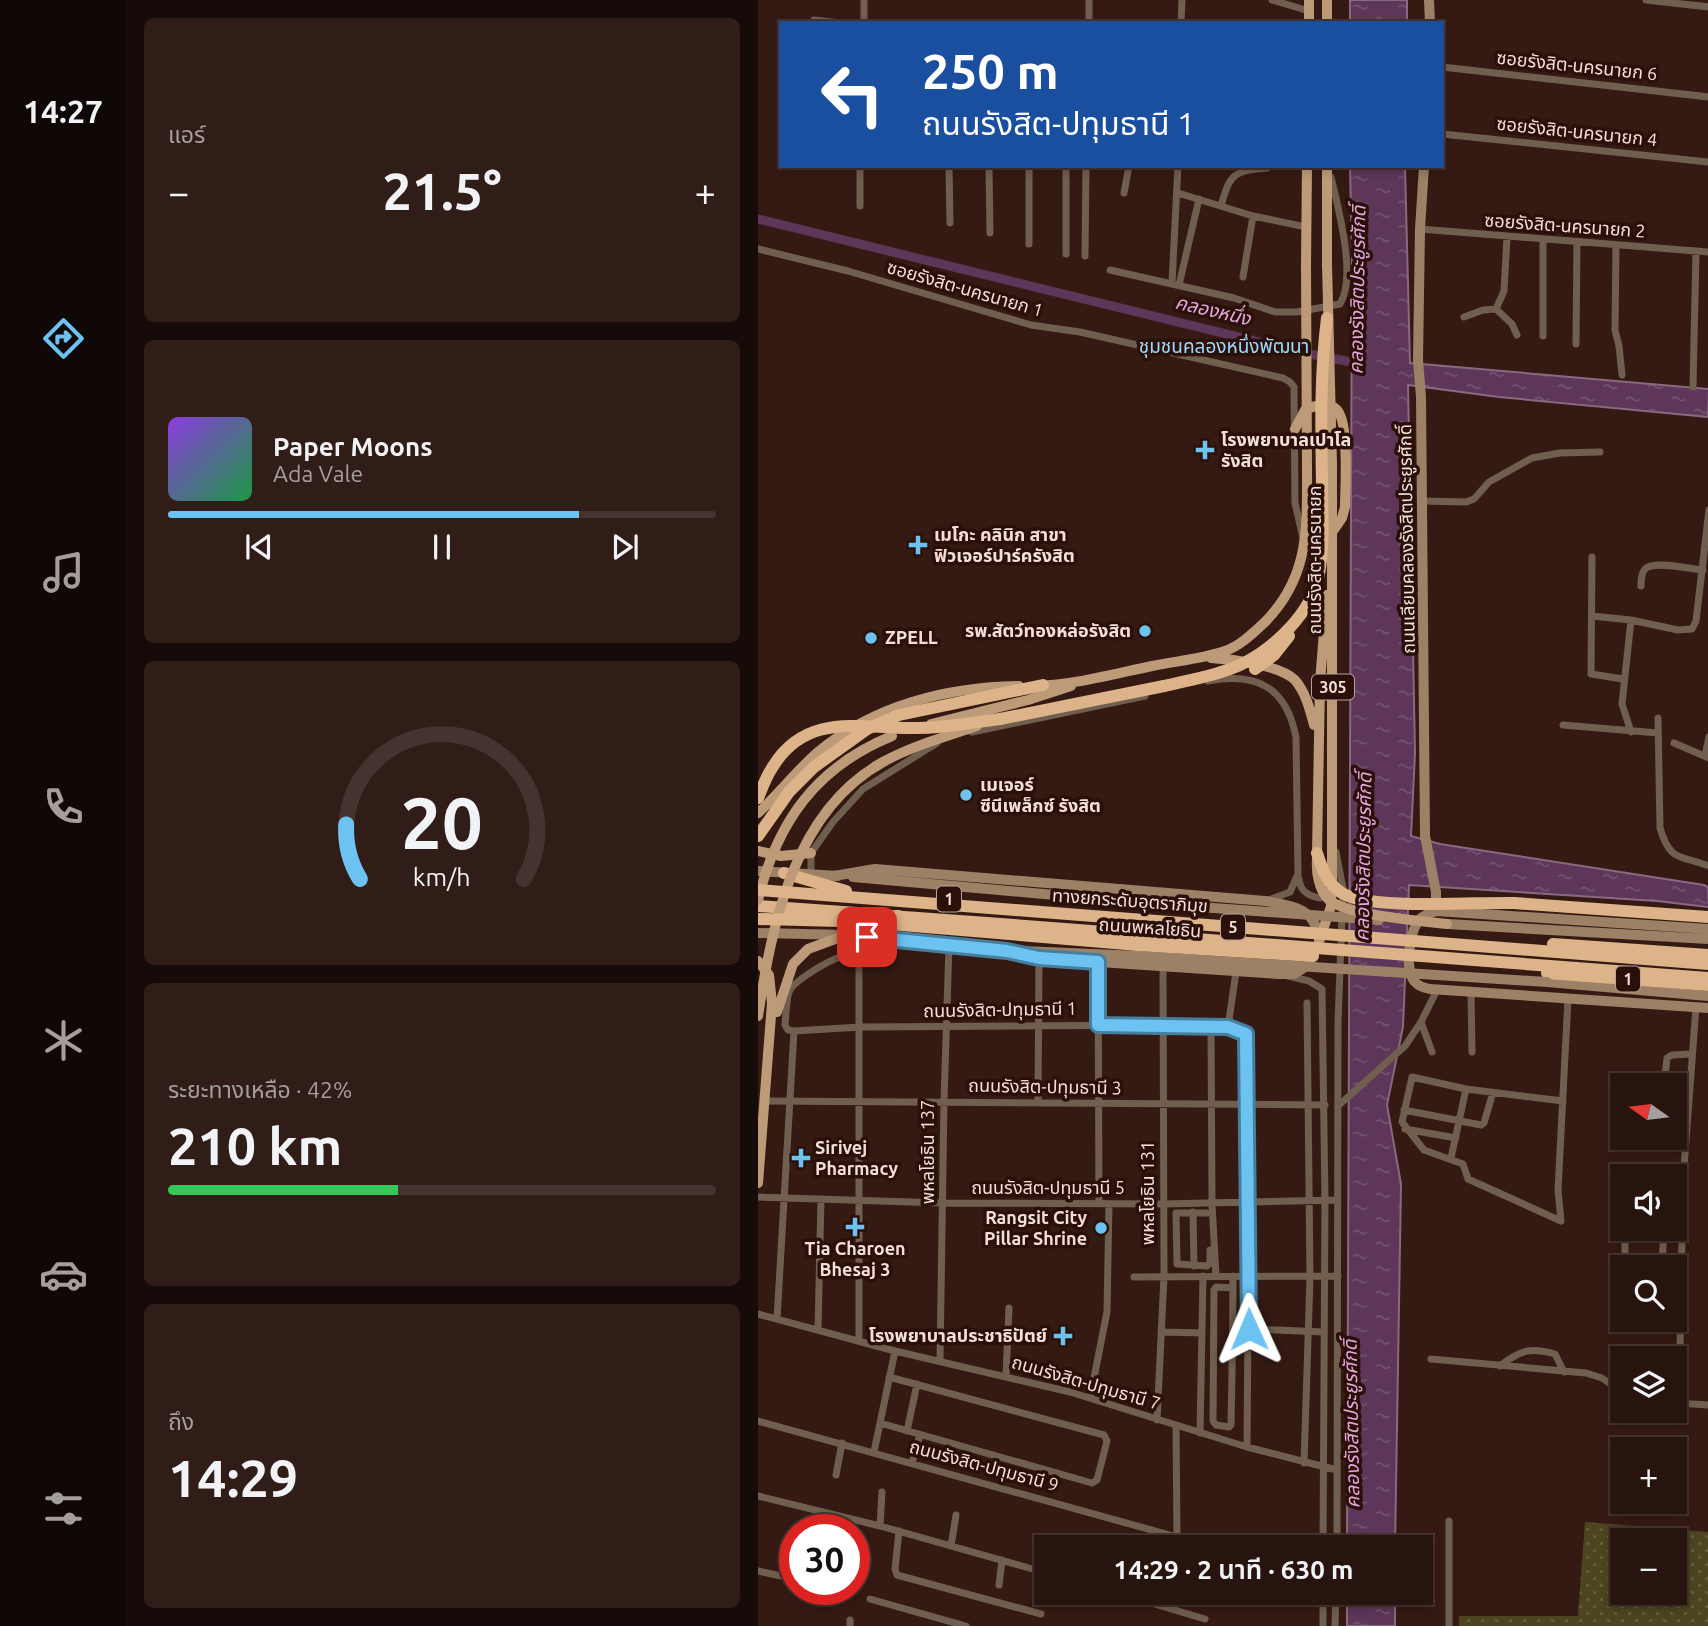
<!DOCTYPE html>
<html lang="th">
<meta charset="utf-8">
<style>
:root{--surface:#28140e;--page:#301d17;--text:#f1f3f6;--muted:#a59e9e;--line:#44332e;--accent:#6cc3f2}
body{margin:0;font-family:Ubuntu,"Noto Sans Thai",sans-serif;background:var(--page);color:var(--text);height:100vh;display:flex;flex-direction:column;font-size:26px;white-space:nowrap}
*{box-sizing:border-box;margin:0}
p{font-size:23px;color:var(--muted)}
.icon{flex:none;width:38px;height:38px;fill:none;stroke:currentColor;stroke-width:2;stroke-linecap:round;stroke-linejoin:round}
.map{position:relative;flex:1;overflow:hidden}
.side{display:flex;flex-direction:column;gap:18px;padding:18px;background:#160b08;width:632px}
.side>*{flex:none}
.hud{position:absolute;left:21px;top:21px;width:665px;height:147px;border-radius:0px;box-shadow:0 4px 10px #0003,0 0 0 2px var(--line);background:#1a4fa0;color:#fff;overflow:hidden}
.needle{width:46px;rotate:284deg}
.fabs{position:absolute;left:852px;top:1073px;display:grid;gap:14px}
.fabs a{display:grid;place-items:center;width:77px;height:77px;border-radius:0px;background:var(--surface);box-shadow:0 4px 10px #0003,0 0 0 2px var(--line);font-size:35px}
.speed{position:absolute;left:21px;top:1514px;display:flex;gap:14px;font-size:35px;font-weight:700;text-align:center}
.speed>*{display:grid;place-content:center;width:91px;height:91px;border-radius:50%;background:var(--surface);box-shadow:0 4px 10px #0003,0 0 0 2px var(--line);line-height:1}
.speed .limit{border:10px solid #d22;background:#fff;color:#111}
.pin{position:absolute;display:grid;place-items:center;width:60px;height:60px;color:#fff;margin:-30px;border-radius:14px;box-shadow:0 4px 10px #0006}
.me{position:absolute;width:77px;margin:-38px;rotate:359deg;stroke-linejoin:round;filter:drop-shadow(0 0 5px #0008)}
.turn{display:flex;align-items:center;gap:24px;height:147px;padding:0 28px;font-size:32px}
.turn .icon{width:91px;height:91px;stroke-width:2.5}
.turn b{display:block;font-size:49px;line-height:60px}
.big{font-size:52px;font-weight:600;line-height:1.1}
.side .tile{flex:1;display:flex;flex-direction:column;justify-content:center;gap:10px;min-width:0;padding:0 24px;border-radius:10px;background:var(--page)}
.side .dial{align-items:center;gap:0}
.dial svg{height:182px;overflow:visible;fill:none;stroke:var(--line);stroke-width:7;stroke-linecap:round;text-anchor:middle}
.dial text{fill:var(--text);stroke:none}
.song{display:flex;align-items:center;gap:21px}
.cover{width:84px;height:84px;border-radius:10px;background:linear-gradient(135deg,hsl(270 70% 55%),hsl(140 70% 35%))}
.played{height:7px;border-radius:4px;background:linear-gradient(90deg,var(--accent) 75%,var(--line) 75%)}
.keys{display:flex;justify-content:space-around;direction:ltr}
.heat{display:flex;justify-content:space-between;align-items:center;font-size:38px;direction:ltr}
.charge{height:10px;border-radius:5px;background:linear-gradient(90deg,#34c759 42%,var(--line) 0)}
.trip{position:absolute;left:276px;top:1535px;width:399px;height:70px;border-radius:0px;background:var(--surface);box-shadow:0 4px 10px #0003,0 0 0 2px var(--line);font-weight:600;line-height:70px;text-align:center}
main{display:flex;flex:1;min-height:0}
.dock{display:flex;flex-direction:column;width:126px;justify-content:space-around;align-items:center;background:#100806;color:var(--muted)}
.dock .icon{width:49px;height:49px}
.dock .active{color:var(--accent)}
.dock b{font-size:32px;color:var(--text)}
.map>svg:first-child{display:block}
.grass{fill:url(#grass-dots);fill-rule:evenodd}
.water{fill:url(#water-ripples);stroke:#8a6980;stroke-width:2}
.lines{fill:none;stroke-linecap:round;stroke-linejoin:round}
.canal{stroke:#5d3659;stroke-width:9}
.street{stroke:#705f4e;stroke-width:7}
.secondary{stroke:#9c8166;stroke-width:10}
.primary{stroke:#be9b78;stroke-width:10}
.highway{stroke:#ddb389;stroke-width:12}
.secondary-bridge{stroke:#9c8166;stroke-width:10}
.primary-bridge{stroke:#be9b78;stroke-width:10}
.highway-bridge{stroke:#ddb389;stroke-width:12}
.route-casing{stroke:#467f9d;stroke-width:18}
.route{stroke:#6cc3f2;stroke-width:12}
.poi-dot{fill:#6cc3f2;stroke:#2b100a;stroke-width:2.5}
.labels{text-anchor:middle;stroke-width:7;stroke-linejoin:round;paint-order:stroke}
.shield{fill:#2b100a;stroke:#b7a19c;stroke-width:2}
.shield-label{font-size:16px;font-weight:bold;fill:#f3dfda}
.street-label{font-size:18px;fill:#f3dfda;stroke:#2b100a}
.poi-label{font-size:18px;font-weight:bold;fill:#f3dfda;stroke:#2b100a;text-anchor:start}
.water-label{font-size:19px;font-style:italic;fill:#e5a6de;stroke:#2b100a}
.neighbourhood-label{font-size:19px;fill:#9cd9fd;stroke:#2b100a}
</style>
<main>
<nav class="dock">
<b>14:27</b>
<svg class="icon active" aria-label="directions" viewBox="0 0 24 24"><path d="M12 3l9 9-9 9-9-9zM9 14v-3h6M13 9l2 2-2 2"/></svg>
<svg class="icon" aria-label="music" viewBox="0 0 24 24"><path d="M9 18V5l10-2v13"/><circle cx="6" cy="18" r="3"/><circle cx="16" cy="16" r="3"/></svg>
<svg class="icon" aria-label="phone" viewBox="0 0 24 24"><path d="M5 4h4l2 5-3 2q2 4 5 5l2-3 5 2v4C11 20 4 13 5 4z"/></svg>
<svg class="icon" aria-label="climate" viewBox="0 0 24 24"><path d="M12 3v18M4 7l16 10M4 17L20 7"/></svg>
<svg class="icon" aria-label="car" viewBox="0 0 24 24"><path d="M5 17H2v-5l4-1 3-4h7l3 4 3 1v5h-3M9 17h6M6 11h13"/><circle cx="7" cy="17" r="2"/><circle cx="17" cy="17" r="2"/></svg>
<svg class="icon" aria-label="filters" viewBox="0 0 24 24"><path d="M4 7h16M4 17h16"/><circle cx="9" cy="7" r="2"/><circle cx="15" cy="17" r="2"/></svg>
</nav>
<section class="side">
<div class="tile"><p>แอร์</p>
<div class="heat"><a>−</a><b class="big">21.5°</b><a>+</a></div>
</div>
<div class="tile">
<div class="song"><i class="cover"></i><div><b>Paper Moons</b><p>Ada Vale</p></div></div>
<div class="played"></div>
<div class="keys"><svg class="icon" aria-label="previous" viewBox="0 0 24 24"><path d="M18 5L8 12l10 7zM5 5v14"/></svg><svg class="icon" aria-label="pause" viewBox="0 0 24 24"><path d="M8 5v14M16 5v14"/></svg><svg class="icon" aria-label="next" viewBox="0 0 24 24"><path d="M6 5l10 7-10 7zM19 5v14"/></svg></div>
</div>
<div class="tile dial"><svg viewBox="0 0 100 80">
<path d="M14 69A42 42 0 1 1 86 69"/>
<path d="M14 69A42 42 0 0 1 8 45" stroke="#6cc3f2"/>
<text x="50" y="56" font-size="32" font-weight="700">20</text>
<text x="50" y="72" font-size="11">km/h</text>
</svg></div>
<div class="tile"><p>ระยะทางเหลือ · 42%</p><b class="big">210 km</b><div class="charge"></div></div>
<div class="tile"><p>ถึง</p><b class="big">14:29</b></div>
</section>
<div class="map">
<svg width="951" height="1626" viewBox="0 0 951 1626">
<defs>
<pattern id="grass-dots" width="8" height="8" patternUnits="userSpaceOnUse" patternTransform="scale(1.75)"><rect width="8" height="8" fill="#4c451f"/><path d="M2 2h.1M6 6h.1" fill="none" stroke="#665f3f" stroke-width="1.8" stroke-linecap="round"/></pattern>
<pattern id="water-ripples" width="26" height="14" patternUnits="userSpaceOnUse" patternTransform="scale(1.75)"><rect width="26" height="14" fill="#5d3659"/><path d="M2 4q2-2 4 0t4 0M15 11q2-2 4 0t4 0" fill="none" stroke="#755370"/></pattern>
</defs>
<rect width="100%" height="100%" fill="#351a13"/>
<path class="grass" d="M 827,1522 L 950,1532 L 950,1626 L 701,1626 L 701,1616 L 820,1616 ZM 917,1540 L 917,1592 L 864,1592 L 864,1540 Z"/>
<path class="water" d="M 592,0 L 649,0 L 649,23 L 592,23 Z
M 592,166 L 647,166 L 652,363 L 951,389 L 950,417 L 741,397 L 650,385 L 657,753 L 653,836 L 682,844 L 946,885 L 950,887 L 951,907 L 899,901 L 651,885 L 645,1027 L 629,1105 L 643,1184 L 637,1547 L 589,1547 L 594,254 Z
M 589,1593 L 637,1593 L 637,1626 L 589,1626 Z"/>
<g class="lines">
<path class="canal" d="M 0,219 L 546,353 L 604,364"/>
<path class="street" d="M 514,0 L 551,11
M 888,0 L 951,7
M 56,20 L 82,23
M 106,23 L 106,0
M 331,23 L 331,0
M 423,23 L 424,0
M 684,67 L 951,97
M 684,134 L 951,162
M 191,166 L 192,223
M 231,166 L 232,233
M 271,166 L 271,244
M 308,166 L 308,254
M 366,193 L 371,166
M 420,193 L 495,216 L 548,227
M 102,206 L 102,166
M 463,206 C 472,173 476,171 509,168
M 662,229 L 951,252
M 785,240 L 785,336
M 858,246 L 857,330 L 861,346 L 864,375
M 0,249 L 90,271 L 273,325 L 322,332 L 525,378 L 532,382 L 536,387 L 537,503 L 545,538
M 327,256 L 328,166
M 352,270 L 476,298 L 517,312 L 539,312 L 582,304 C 599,277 580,207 573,177
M 485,277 L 495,216
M 414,283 L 420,166
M 421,285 L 441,199
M 738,309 L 746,291 L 749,237
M 706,317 L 725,310 L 738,309 L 754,324 L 759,335
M 818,344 L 819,242
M 935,387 L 938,251
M 664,501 L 708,502 L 716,499 L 731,482 L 774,458 L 802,453 L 842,452
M 834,557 L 833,674 L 865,679
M 883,586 C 883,580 883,574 887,569 C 895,560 932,569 945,570
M 834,616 L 873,620 L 920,630 L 934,629 L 938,621 L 951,510
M 450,681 C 499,672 528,687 538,737 L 540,874 L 532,892 L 508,901
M 900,718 L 902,828 C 912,862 922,855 951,866
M 805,725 L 900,733
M 214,732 L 387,696
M 873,732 L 864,704 L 873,620
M 916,743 L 951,758
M 947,756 L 951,737
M 578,852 L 585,889 L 580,1022 L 579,1547
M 53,875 L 53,853 L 75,822 L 105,789 L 179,743
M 541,879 C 542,891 550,896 562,898 L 569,892
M 340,962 L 341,1203
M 530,976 L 551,981 L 564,989 L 567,1201 L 565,1547
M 713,992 L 714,1052
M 663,1022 L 674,1052
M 470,1027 L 478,972
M 453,1028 L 454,1203 L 458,1276
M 36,1031 L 103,1027 L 405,1025 C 425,1026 474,1025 488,1034 L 491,1202 L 489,1447
M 906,1085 L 909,1058 L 914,1055 L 933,1054
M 6,1101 L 567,1105
M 805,1101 L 708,1089 L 654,1077 L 644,1122 L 666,1150 L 705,1164 L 710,1179 L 803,1221 L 800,1190 L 810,999
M 280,1103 L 281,958
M 581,1105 L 647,1046 L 663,1022 L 679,990
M 646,1110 L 723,1125 L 726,1123 L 735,1092
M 647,1129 L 698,1138
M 693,1158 L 708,1089
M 0,1197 L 185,1203 L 405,1204 L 580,1200
M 435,1212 L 436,1266
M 450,1213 L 418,1213 L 419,1264 L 449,1266 L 452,1263 L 452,1250
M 867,1228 L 867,1260 L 904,1264 L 906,1228
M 475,1276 C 475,1326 474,1375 473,1425 L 471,1427 L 458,1425 L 455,1421 L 456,1290 L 458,1287 L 475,1288
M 376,1277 L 580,1276
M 0,1314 L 137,1351 L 312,1392 L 489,1447 L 579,1470
M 19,1319 L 36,1031 L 30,1030 L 27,1025 C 28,1015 28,1002 31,992 C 35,981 70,961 82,957 C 90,955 97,959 101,965 L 101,1341
M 491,1329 L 566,1332
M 60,1330 L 63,1199
M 405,1332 L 444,1333
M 673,1359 L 828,1373 L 844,1378 L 864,1392
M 182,1360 L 186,1101 L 191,945
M 742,1366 C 762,1350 772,1347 797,1354 L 806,1372
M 248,1376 L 251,1308
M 332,1398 L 349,1312 L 351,1204
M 918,1403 L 951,1405
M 921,1403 L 925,1181 L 938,1007
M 399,1420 L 406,1276 L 405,967
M 0,1421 L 444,1544
M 122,1423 L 334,1483 L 339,1480 L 349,1441 L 346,1435 L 131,1377
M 418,1425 L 419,1536
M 149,1431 L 159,1384
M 442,1433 L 445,1276
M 116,1452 L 137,1351
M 154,1463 L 162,1435
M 546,1463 L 552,1277 L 549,1003
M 78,1475 L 84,1443
M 0,1496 L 122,1526 L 289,1573
M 122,1526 L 124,1492
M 141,1531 L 137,1569 L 139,1575 L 283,1614
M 193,1546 L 198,1515
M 0,1571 L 37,1579
M 241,1585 L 244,1560
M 356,1592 L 447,1619
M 112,1599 L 208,1626
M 92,1626 L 92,1620
M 565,1626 L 565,1592
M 577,1626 L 578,1592
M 691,1626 L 691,1521"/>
<path class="secondary" d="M 671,0 L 672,23
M 666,166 L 662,229 L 660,360 L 663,397 L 667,836 L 678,892 L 678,911
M 0,871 L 80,876
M 76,876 L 117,869 L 507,901 C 535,906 558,908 561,940
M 95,877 L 387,903
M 689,924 L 951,939
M 951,929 L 678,911 C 673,913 668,914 663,918 C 651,930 646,970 657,982 C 661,987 667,988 672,989 L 951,1008
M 0,933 L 88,935 L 237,950 L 382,956
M 249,951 L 281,958 L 521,974 L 536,974 L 552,964
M 789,982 L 951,996"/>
<path class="primary" d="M 551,0 L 551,23
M 569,23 L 569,0
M 569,166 L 569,264
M 548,265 L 549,166
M 537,429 L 547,410 C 556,406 569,401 578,409 C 592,420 587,488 587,507 L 584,518 L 575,531
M 453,658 C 474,659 522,665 537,680 C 548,693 552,710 556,725
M 277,686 C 316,685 356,674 394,666 C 418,661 444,659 467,651 C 482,646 495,633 506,623 C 552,577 549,528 549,468
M 173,724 L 270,700 L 313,686
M 0,813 C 21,794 38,771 60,752 C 116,705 190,687 261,686
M 0,851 L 23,856 L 53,853
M 559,853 L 562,682 L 569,595
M 561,942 L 573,906 L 574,879 L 574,464
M 0,961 L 11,975 L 14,1003 L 0,1183
M 19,1012 L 35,964 L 50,949 L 88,935"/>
<path class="highway" d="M 242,719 L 406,686
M 0,836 L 31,792 L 56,767 L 109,729 L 141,715 L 285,685
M 26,873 L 88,891
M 756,903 L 951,917
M 0,906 L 113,914
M 132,916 L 229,923
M 108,922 L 380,945
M 795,944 L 951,955
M 789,973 L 951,985"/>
<path class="secondary-bridge" d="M 387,903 L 621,920
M 382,956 L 789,982"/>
<path class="primary-bridge" d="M 569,264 L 574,464
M 548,265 L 549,468
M 559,859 C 558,873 561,891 571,900 C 588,915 665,921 689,924
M 0,900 C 19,822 58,767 134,736
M 0,1016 C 14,924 36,811 125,762 C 154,746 187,737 219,726"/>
<path class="highway-bridge" d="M 497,669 L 516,655 L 531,636
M 406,686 C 431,680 466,674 488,662 C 518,646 552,613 560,579 C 567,547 564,515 564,483 C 563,427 562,373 569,318
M 0,798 C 4,788 8,777 14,768 C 46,714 97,727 150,728 C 180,729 211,723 242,719
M 559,853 C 564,869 569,884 584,893 C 610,910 720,902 756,903
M 0,890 L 951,964
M 0,919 L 82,921 L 140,916
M 229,923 L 951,978
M 380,945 L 555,956"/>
</g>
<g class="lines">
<defs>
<path id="route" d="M 109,937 L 249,951 L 281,958 L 340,962 L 340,1025 L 470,1027 L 488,1034 L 491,1329"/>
</defs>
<use href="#route" class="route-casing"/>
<use href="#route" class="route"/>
</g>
<g class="poi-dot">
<path d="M443.5 439.5h7v7h7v7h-7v7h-7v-7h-7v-7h7z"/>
<path d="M156.5 534.5h7v7h7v7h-7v7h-7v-7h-7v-7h7z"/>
<circle cx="387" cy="631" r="7"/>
<circle cx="113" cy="638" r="7"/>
<circle cx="208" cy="795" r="7"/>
<path d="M39.5 1147.5h7v7h7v7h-7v7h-7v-7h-7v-7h7z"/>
<path d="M93.5 1216.5h7v7h7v7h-7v7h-7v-7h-7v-7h7z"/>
<circle cx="343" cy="1228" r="7"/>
<path d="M301.5 1325.5h7v7h7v7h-7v7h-7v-7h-7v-7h7z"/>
</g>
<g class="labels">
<g class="shield">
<rect x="554" y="674.5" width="42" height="25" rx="5"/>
<rect x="179" y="886.5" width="24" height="25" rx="5"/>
<rect x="463" y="914.5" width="24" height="25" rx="5"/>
<rect x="858" y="966.5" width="24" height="25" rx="5"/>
</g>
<g class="shield-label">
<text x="575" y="693">305</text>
<text x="191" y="905">1</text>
<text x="475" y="933">5</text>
<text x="870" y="985">1</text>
</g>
<g class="street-label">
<text transform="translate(819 66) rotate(6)" y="6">ซอยรังสิต-นครนายก 6</text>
<text transform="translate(819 132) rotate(6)" y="6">ซอยรังสิต-นครนายก 4</text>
<text transform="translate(807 226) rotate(4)" y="6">ซอยรังสิต-นครนายก 2</text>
<text transform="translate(207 289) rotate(16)" y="6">ซอยรังสิต-นครนายก 1</text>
<text transform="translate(649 539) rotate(-91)" y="6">ถนนเลียบคลองรังสิตประยูรศักดิ์</text>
<text transform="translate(557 560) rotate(-90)" y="6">ถนนรังสิต-นครนายก</text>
<text transform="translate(372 901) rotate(4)" y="6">ทางยกระดับอุตราภิมุข</text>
<text transform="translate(392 928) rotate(4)" y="6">ถนนพหลโยธิน</text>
<text transform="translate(242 1010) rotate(-1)" y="6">ถนนรังสิต-ปทุมธานี 1</text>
<text transform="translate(287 1087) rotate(1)" y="6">ถนนรังสิต-ปทุมธานี 3</text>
<text transform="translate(170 1152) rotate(-90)" y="6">พหลโยธิน 137</text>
<text x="290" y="1194">ถนนรังสิต-ปทุมธานี 5</text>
<text transform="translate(390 1193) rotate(-90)" y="6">พหลโยธิน 131</text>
<text transform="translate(328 1383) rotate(16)" y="6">ถนนรังสิต-ปทุมธานี 7</text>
<text transform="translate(226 1466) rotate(15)" y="6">ถนนรังสิต-ปทุมธานี 9</text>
</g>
<g class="poi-label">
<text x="463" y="446">โรงพยาบาลเปาโล<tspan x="463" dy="21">รังสิต</tspan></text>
<text x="176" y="541">เมโกะ คลินิก สาขา<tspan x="176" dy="21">ฟิวเจอร์ปาร์ครังสิต</tspan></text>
<text x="373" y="637" text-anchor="end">รพ.สัตว์ทองหล่อรังสิต</text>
<text x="127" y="644">ZPELL</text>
<text x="222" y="791">เมเจอร์<tspan x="222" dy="21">ซีนีเพล็กซ์ รังสิต</tspan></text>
<text x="57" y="1154">Sirivej<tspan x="57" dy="21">Pharmacy</tspan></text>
<text x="329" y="1224" text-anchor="end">Rangsit City<tspan x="329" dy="21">Pillar Shrine</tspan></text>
<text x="97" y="1255" text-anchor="middle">Tia Charoen<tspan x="97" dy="21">Bhesaj 3</tspan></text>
<text x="289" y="1342" text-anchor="end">โรงพยาบาลประชาธิปัตย์</text>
</g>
<g class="water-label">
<text transform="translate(599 290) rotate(-89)" y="7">คลองรังสิตประยูรศักดิ์</text>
<text transform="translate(455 310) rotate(13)" y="7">คลองหนึ่ง</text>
<text transform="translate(605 857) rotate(-89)" y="7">คลองรังสิตประยูรศักดิ์</text>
<text transform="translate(593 1424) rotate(-91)" y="7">คลองรังสิตประยูรศักดิ์</text>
</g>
<g class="neighbourhood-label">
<text x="466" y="353">ชุมชนคลองหนึ่งพัฒนา</text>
</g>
</g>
</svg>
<div class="fabs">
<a><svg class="needle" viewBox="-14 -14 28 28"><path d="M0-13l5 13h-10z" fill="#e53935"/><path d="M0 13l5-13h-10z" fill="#a59e9e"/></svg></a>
<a><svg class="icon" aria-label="sound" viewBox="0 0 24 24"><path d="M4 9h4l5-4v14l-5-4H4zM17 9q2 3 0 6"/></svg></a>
<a><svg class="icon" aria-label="search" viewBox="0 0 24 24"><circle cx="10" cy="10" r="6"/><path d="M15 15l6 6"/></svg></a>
<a><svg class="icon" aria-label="layers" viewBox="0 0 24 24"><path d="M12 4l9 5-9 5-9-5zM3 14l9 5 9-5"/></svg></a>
<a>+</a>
<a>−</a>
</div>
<div class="speed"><div class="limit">30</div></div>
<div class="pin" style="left:109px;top:937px;background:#d93025"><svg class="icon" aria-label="arrive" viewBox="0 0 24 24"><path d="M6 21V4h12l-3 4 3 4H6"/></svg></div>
<svg class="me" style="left:491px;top:1329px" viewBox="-20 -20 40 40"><path d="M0-17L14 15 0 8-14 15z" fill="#6cc3f2" stroke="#fff" stroke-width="4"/></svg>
<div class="trip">14:29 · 2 นาที · 630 m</div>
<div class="hud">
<div class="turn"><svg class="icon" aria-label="left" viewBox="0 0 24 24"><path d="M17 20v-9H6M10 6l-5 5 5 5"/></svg><div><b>250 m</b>ถนนรังสิต-ปทุมธานี 1</div></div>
</div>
</div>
</main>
